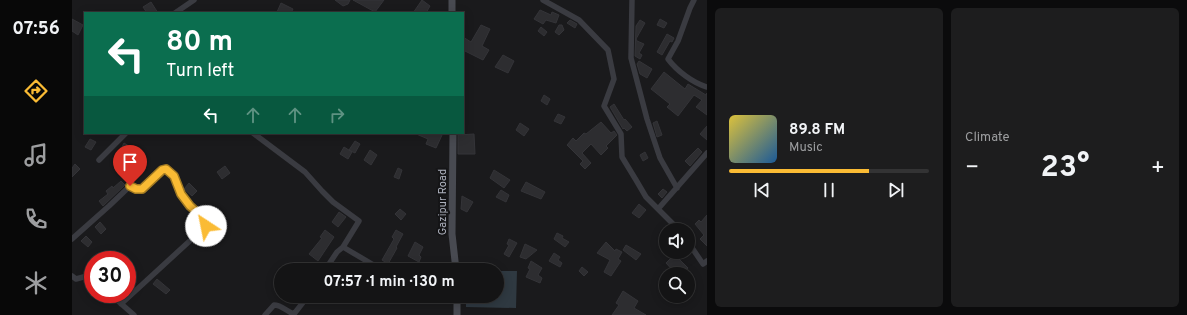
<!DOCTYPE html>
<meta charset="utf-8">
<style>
:root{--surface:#141415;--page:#1d1d1e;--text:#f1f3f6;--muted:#9d9ea0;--line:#333334;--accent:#fabb34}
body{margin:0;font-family:Overpass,sans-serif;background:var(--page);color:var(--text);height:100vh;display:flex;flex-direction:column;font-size:15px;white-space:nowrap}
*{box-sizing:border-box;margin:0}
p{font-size:13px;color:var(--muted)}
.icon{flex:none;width:22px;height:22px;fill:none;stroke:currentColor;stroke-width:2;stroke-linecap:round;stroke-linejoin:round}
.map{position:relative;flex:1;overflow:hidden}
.side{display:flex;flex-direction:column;gap:8px;padding:8px;background:#0b0b0c;width:480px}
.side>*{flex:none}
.hud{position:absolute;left:12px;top:12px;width:380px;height:122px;border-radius:0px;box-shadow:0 2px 10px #0003,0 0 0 1px var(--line);background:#0b6e4f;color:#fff;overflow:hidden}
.controls{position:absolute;left:587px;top:223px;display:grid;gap:8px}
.controls a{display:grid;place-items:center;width:36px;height:36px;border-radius:50%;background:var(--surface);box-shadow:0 2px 10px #0003,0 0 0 1px var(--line);font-size:20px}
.speed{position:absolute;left:12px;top:251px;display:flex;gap:8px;font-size:20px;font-weight:700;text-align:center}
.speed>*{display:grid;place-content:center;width:52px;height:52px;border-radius:50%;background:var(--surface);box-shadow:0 2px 10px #0003,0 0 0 1px var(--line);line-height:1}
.speed .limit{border:6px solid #d22;background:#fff;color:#111}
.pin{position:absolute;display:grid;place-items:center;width:34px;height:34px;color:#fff;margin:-41px -17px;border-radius:50% 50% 50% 0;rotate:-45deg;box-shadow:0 0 4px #0007}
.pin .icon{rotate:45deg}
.me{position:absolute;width:44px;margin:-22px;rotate:326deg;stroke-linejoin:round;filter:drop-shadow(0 0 3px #0008)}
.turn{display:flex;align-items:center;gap:14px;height:84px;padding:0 16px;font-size:18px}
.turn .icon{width:52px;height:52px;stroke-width:2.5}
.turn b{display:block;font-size:28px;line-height:34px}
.lanes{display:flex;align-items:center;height:38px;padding:0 16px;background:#0003;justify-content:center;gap:20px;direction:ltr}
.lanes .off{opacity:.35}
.big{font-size:30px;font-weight:700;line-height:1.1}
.side .tile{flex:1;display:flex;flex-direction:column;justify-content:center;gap:6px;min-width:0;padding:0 14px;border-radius:6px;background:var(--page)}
.song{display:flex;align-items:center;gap:12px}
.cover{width:48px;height:48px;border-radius:6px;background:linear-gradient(135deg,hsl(50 70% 55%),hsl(210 70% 35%))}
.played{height:4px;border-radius:2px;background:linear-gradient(90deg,var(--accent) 70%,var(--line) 70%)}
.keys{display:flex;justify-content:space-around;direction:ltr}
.heat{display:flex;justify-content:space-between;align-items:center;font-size:22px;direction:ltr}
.side .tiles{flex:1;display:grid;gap:8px;grid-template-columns:repeat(2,1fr)}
.trip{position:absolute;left:202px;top:263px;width:230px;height:40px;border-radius:20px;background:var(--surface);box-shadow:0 2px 10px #0003,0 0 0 1px var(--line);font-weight:700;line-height:40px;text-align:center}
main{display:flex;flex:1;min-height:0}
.menu{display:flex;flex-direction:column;width:72px;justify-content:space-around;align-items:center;background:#080808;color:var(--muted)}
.menu .icon{width:28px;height:28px}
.menu .current{color:var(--accent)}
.menu b{font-size:18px;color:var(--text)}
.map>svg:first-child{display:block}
.water{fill:#2f3941}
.building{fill:#2d2d30;stroke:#343438}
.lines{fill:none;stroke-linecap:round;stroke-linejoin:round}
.street{stroke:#3a3b41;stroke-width:5.5}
.secondary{stroke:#484a51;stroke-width:7}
.route-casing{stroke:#a27a22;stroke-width:10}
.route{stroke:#fabb34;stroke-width:7}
.labels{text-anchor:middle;stroke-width:4;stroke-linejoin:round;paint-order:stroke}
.street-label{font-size:11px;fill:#acb0bc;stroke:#151517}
</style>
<main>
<nav class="menu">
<b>07:56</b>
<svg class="icon current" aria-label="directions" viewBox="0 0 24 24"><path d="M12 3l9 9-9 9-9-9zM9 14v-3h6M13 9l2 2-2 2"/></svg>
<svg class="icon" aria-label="music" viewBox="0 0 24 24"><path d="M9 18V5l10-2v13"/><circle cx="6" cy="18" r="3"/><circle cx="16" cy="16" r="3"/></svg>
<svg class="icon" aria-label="phone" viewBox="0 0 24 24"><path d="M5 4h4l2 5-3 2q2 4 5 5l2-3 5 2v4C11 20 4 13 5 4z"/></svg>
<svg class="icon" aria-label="climate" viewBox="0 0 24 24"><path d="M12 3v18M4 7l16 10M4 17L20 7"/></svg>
</nav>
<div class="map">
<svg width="635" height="315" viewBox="0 0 635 315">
<rect width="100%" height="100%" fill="#1a1a1c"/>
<path class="water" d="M 425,271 L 445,271 L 444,308 L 394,307 L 394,296 L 425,296 Z"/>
<path class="building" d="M 263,0 L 278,0 L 276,4 L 271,6 Z
M 281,0 L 312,0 L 303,12 Z
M 350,0 L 358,6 L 354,13 L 341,13 Z
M 79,2 L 86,13 L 75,13 L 71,7 Z
M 209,3 L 221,9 L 219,13 L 208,13 L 205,12 Z
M 468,10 L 479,15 L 480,12 L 487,15 L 484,23 L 474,20 L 471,24 L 462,19 Z
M 0,19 L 11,25 L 6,35 L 0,31 Z
M 588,19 L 595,23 L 592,28 L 585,25 Z
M 498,20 L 505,24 L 503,28 L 495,23 Z
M 568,20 L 573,23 L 564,39 L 565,41 L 572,44 L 567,53 L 570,55 L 568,59 L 563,56 L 564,26 Z
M 409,25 L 418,29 L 410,46 L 417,50 L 411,60 L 391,50 L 391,37 L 399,42 Z
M 487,25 L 490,25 L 492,30 L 487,35 L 483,32 Z
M 469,27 L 475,32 L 472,36 L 466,31 Z
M 595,34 L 602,38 L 600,42 L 598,41 L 590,55 L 585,52 Z
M 431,55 L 442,61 L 436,73 L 423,67 Z
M 567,61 L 580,69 L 575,78 L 568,74 L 565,64 Z
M 592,72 L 613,89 L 616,84 L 634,95 L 635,93 L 635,115 L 624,107 L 630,100 L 622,95 L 606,116 L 595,107 L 598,104 L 579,89 Z
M 472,95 L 478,99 L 475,105 L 469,101 Z
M 542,104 L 552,120 L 553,119 L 560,127 L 555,131 L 552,128 L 551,129 L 538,107 Z
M 486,114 L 493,117 L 489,124 L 482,121 Z
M 585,121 L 590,135 L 585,137 L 581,123 Z
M 529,122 L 539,133 L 542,131 L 545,135 L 534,146 L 536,148 L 529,155 L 519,144 L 510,153 L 519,163 L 513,169 L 508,164 L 511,161 L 495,145 L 501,138 L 504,141 L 512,133 L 514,134 Z
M 448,123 L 457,129 L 452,136 L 444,130 Z
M 635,126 L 635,140 L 628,134 Z
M 342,133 L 371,133 L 364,148 L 354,144 L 356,139 Z
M 402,134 L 403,154 L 386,154 L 386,135 Z
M 18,139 L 24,142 L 19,150 L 13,147 Z
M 283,141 L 288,144 L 283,153 L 277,150 Z
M 52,143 L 65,151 L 63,155 L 50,147 Z
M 272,147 L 280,152 L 276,159 L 268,154 Z
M 626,148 L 630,152 L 618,166 L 613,161 Z
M 298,150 L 305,155 L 299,165 L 292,160 Z
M 573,152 L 576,158 L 571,161 L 568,155 Z
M 3,164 L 8,169 L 0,177 L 0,168 Z
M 153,166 L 158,173 L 150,179 L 145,172 Z
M 60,168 L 65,174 L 58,180 L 53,173 Z
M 326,168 L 330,170 L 327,179 L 322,177 Z
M 422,170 L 438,180 L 432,188 L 418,178 Z
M 49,181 L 53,185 L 31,206 L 27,201 L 36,194 L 34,191 L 40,186 L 41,188 Z
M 454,182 L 473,192 L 469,199 L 449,191 Z
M 117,183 L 125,191 L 120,196 L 112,189 Z
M 591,189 L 595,192 L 590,198 L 586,194 Z
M 429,190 L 437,195 L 434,202 L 424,197 Z
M 390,196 L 401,202 L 395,212 L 389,209 Z
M 567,204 L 574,210 L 567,218 L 560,213 Z
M 137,205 L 142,209 L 138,214 L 133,210 Z
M 328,209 L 334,214 L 329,220 L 323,214 Z
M 267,212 L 274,217 L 266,227 L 260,222 Z
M 635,215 L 635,246 L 628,239 L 632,235 L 623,224 L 627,220 L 629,222 Z
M 28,222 L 34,229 L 29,234 L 23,227 Z
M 253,230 L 262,237 L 246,261 L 237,254 L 250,238 L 248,237 Z
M 324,230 L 331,234 L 324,247 L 325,248 L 316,264 L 310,260 L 322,239 L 320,237 Z
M 485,233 L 491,236 L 490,238 L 497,242 L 493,247 L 482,239 Z
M 14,236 L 20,242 L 16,247 L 9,241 Z
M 437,239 L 445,243 L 437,257 L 432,254 L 437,245 L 435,244 Z
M 343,242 L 351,247 L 347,255 L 349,257 L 347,262 L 336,256 Z
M 534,242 L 543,251 L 544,249 L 550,252 L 546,259 L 549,261 L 539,276 L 532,272 L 538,260 L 525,253 Z
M 453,244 L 465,250 L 454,259 L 448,257 Z
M 554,245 L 569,254 L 564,260 L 551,250 Z
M 605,252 L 615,252 L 607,259 L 616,268 L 610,274 L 604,274 L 594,263 Z
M 482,253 L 488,257 L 486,260 L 490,263 L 488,267 L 477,261 Z
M 459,261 L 470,268 L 466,275 L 470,278 L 468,283 L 454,277 L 458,269 L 456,268 Z
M 510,267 L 516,272 L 512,276 L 507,271 Z
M 85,279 L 98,290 L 94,294 L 81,284 Z
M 551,291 L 566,301 L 562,308 L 574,315 L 540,315 L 547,305 L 544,303 Z"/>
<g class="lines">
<path class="street" d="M 471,0 L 507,20 L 536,50 L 542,79 L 532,106 L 549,134 L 550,157 L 564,180 L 574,197 L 607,230
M 560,0 L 559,58 L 575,119 L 588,158 L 605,188
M 622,0 L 618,8 L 606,41 L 596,59 C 605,71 621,83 635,87
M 103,13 L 122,0
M 181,133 L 233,172 L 250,191 L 261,202 L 287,221 L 271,247
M 27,160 L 54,133
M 586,209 L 635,153
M 0,239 L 37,206 L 58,186 L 64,189 L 70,189 L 90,170 L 94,169 L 102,176 L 109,194 L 118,205 L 135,221 L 134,226 L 49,304
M 616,242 L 631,264 L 635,261
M 253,270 L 265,252 L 271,247 L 310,270
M 0,276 L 4,279 L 15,276 L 21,279
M 38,294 L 62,315
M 193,315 L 202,305 C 210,305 215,312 222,314 L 236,296"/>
<path class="secondary" d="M 380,0 L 380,13
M 381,133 L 380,234 L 384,270
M 385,315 L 385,296"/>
</g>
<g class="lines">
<defs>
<path id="route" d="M 58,186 L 64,189 L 70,189 L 90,170 L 94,169 L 102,176 L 109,194 L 118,206 L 135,221 L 134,226"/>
</defs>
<use href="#route" class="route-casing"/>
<use href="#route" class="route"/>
</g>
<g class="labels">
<g class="street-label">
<text transform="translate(370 202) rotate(-90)" y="4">Gazipur Road</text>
</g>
</g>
</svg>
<div class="controls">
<a><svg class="icon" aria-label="sound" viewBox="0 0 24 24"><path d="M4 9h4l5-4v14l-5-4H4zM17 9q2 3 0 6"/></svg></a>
<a><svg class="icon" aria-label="search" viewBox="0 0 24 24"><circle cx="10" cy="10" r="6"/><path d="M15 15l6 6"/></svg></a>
</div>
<div class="speed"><div class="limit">30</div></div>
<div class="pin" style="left:58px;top:186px;background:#d93025"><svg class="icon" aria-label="arrive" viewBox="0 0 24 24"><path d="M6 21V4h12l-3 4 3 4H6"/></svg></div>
<svg class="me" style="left:134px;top:226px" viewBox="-20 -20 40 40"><circle r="19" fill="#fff"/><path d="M0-13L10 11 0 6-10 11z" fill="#fabb34"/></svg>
<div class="trip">07:57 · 1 min · 130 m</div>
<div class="hud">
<div class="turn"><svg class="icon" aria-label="left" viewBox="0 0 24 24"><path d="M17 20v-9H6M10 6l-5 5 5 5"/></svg><div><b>80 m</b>Turn left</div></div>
<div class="lanes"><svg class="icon" aria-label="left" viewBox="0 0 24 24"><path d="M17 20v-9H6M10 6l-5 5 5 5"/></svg><svg class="icon off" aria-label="ahead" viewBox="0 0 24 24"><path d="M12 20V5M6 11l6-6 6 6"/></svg><svg class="icon off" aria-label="ahead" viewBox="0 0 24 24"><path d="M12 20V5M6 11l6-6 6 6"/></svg><svg class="icon off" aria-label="right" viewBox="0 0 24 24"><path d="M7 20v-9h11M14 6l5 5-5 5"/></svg></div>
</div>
</div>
<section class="side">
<div class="tiles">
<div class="tile">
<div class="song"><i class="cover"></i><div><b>89.8 FM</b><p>Music</p></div></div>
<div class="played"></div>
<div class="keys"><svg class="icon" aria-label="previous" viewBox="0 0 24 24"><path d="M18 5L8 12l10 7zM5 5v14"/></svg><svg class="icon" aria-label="pause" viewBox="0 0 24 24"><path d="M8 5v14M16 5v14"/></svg><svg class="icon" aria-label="next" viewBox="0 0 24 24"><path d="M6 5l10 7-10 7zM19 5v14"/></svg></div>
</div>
<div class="tile"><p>Climate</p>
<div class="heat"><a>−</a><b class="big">23°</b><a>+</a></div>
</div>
</div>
</section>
</main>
